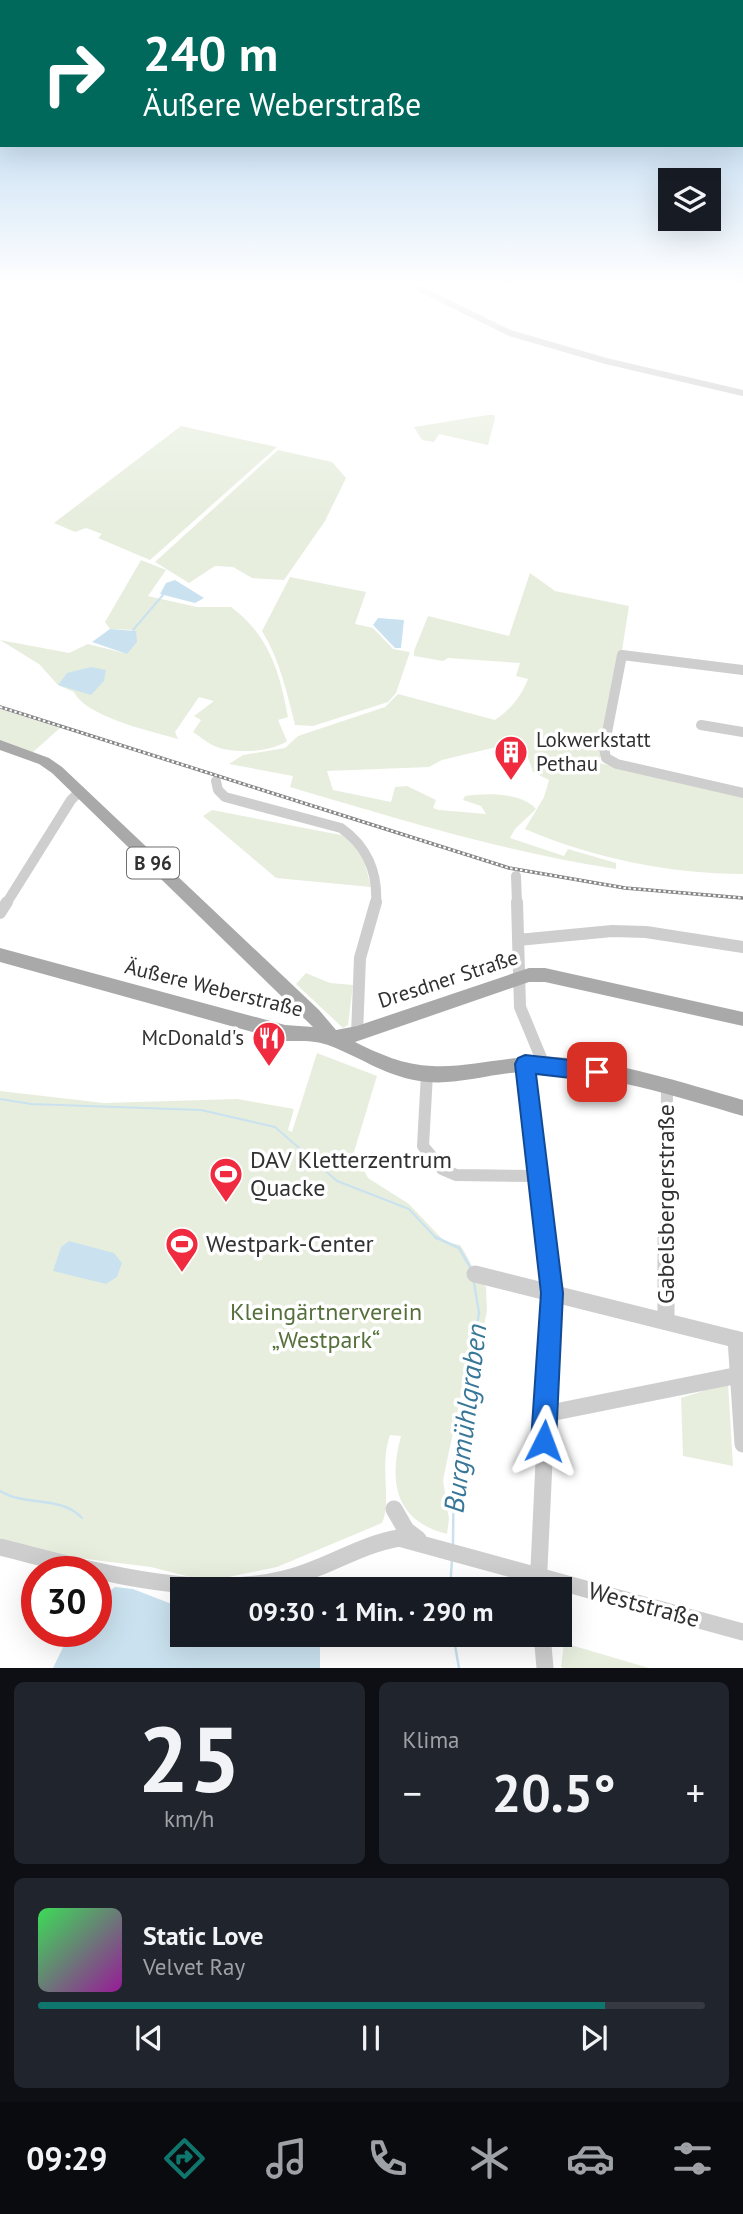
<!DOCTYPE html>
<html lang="de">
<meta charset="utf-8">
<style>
:root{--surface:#171b24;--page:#20242c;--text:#f1f3f6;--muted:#9ea1a6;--line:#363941;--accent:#0f766e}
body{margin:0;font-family:"PT Sans",sans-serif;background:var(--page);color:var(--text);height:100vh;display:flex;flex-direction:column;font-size:26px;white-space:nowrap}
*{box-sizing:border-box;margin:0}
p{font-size:23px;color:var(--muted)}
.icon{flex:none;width:38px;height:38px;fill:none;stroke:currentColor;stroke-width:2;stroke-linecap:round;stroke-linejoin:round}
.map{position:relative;height:1668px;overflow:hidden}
.panel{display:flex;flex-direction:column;gap:14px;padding:14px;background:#0d0f14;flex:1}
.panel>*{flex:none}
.banner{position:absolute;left:0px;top:0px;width:744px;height:147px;box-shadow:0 7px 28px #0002;background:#00695c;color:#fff;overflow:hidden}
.tools{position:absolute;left:658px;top:168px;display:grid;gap:14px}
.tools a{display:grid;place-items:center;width:63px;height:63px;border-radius:0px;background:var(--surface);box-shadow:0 7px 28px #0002;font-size:35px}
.speed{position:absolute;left:21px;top:1556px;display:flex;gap:14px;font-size:35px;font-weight:700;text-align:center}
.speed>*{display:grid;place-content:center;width:91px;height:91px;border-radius:50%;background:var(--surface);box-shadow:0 7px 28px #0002;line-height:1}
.speed .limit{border:10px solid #d22;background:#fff;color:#111}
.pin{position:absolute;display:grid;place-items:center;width:60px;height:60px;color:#fff;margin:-30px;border-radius:14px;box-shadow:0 4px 10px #0006}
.me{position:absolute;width:77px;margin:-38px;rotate:3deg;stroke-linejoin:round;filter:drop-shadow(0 0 5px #0008)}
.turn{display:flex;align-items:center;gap:24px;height:147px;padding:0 28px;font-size:32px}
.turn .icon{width:91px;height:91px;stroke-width:2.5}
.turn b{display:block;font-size:49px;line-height:60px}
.big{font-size:52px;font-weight:800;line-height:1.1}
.panel .widget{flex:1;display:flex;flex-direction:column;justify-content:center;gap:10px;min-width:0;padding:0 24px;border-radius:10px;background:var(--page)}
.panel .dial{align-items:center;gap:0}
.dial b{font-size:91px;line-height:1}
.song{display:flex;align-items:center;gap:21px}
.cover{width:84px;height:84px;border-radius:10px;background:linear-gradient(135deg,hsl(130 70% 55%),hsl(300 70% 35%))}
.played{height:7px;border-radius:4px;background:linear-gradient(90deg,var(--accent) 85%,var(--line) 85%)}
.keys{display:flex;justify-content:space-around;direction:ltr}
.heat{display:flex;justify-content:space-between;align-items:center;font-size:38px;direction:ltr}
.panel .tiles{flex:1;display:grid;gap:14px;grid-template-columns:1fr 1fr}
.widget:last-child{grid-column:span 2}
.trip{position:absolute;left:170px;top:1577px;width:402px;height:70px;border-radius:0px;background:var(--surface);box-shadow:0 7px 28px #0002;font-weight:800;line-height:70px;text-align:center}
.tab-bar{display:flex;height:112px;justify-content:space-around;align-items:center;background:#090b0e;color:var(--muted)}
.tab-bar .icon{width:49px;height:49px}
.tab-bar .on{color:var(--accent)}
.tab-bar b{font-size:32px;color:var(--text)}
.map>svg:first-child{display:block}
.green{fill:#e7eede}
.water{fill:#cae2ef}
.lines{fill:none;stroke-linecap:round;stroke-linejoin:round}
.stream-far1{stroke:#cae2ef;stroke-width:2}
.stream{stroke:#cae2ef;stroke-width:2.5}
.minor-far3{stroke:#cecece;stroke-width:6}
.minor-far2{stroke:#cecece;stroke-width:10}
.minor-far1{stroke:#cecece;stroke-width:12}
.minor{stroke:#cecece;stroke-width:17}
.major{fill:#a9a9a9;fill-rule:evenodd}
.rail-casing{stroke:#868686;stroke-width:3.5}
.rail{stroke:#fff;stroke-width:2;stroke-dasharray:2.5;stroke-linecap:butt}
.route{fill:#1a73e8;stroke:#114b97;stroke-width:2}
.labels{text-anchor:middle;stroke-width:7;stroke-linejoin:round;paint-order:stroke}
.shield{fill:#fff;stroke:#6f6f6f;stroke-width:2}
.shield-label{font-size:19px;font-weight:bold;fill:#313131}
.poi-label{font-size:21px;fill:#313131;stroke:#fff;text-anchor:start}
.street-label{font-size:21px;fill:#313131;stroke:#fff}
.near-poi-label{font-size:24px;fill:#313131;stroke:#fff;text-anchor:start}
.near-street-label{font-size:24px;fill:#313131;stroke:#fff}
.near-park-label{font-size:24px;fill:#55703b;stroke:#fff}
.near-water-label{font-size:28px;font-style:italic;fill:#397799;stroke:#fff}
</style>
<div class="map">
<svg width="743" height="1668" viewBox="0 0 743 1668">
<rect width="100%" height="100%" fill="#fff"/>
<path class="green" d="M 488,415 L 494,415 L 495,418 L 488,445 L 439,434 L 434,442 L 422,440 L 414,427 Z
M 181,426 L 277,447 L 150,560 L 98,538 L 102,534 L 86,528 L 75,532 L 54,523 Z
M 278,450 L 332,462 L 346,478 L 325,521 L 284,580 L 252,578 L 233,567 L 215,566 L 189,583 L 155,562 Z
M 141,560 L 166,570 L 148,596 L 197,607 L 231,607 C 269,635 280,673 288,717 L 278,720 L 287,741 C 272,752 234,754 217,747 C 208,744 201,737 193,732 L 201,720 L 194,716 L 214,701 L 199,697 L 175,732 L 178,739 C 151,731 86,717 74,692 L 58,685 L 39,664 L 0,640 L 69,653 L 88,644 L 124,653 L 133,630 L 110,629 L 105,622 Z
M 530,573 L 555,591 L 629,606 L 605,758 L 600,757 L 599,763 L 743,795 L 743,874 C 671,874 592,858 525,829 L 544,797 L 549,780 L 533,772 L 524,746 L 517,742 L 442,760 L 429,767 L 327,771 L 333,790 L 391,802 L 395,787 L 407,786 L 436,800 L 433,808 L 439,810 L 486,814 L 481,806 L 463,800 L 465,796 C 486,793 520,792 536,809 L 515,829 L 510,838 L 564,856 L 568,849 L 616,863 L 616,869 C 505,852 398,819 290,787 L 293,776 L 229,764 L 243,755 L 285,748 L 298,736 L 385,707 L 398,694 L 495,720 C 510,710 521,697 528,679 L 516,676 L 520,663 L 448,658 L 443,661 L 414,656 L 414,651 L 428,616 L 509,636 Z
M 290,577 L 366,592 L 355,624 L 373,628 L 393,649 L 410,652 L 396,693 L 388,702 L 313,726 L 295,725 C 287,692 279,658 262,631 Z
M 0,709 L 60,728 L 32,753 L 0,742 Z
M 212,810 L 346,836 L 363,856 L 371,887 L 276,878 L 203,816 Z
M 306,973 L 330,983 L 353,985 L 348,1025 L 343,1028 L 296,984 Z
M 317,1053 L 377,1076 L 354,1152 L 368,1178 L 409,1204 L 445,1242 L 460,1245 C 471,1260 473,1274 486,1287 L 487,1311 L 474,1373 L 466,1371 L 443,1480 L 449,1519 L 447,1534 C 396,1521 388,1483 401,1436 L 390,1435 C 379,1466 392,1501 382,1523 L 277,1567 L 224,1578 L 194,1578 L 151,1567 L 37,1553 L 0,1538 L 0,1091 L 104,1103 L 237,1099 L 294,1109 L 288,1130 L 292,1132 Z
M 728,1383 L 733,1466 L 683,1456 L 681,1398 Z
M 564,1643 L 649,1668 L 564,1668 L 561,1667 Z"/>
<path class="water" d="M 175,580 L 204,598 L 195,603 L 160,594 L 166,583 Z
M 378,618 L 404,620 L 401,648 L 395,648 L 373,625 Z
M 110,629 L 136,631 L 137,642 L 127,654 L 92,642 Z
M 91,667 L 106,670 L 104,681 L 91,695 L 58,685 L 67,673 Z
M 69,1241 L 114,1253 L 122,1263 L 117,1277 L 106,1284 L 53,1271 L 61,1247 Z
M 115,1587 L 133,1589 L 182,1608 L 182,1634 L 320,1635 L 320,1668 L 53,1668 L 71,1631 L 96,1631 L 96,1601 Z"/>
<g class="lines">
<path class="stream-far1" d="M 133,630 L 163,595
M 0,1099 L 31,1104 L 201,1110 L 275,1127 L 337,1181 L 409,1209 L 437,1239"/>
<path class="stream" d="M 435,1237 L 459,1248 L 470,1267
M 0,1491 C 27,1507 60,1495 82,1518
M 453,1544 L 454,1460 L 479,1313 L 474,1283
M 450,1589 L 452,1560
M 453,1634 L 459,1668"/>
<path class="minor-far3" d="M 410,284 L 510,333 L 606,361 L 743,393"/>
<path class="minor-far2" d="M 743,670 L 622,655 L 604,748 L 606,758 L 617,764 L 743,793
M 701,725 L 743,732
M 216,781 L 218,790 L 225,797 L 341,828 C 367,846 378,873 376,904
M 516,876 L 517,904
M 6,904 L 71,800 L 80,791"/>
<path class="minor-far1" d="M 517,902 L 520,1007 L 544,1065
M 0,913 L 7,902
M 518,940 L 612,931 L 646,932 L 743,947
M 357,1034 L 360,958 L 376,902
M 525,1064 L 546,1239
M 427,1074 L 423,1146 L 442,1169 L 456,1175 L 538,1176
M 666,1239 L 667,1087"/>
<path class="minor" d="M 475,1274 L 743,1341
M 666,1320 L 666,1237
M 736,1339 L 743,1444
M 545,1414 L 739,1375
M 394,1509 L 406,1530 L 418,1539
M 0,1547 C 88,1569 194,1601 284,1579 C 324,1570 358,1545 399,1538 L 743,1632
M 538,1589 L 552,1293 L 545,1237
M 542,1634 L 545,1668"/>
<path class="major" d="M 0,740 L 49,758 L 62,767 L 319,1010 L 336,1030 L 357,1026 L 529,968 L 545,968 L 743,1012 L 743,1026 L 545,982 L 529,982 L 355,1042 C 379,1054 404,1065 432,1066 C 473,1068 511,1054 555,1057 C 619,1062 681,1082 743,1100 L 743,1116 C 674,1096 602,1072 528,1072 C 495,1072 461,1085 427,1082 C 387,1078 363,1058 328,1045 C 315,1040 299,1041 285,1041 L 0,962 L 0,948 L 285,1025 L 313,1027 L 52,773 L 39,764 L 0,750 Z"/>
<defs>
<path id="rail" d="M 0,707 L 509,868 L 625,888 L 743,898"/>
</defs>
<use href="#rail" class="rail-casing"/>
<use href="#rail" class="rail"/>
</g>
<linearGradient id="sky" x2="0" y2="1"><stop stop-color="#9cc6eb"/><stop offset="0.55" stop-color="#fff"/><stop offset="1" stop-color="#fff" stop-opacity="0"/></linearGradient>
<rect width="743" height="517" fill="url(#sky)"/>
<path class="route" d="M 525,1055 L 597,1063 L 604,1066 L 606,1072 L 604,1079 L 597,1081 L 536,1074 L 563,1293 L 556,1441 L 552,1450 L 544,1453 L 535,1450 L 531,1441 L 541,1293 L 515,1064 L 518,1058 Z"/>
<defs>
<symbol id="building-pin" viewBox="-11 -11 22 30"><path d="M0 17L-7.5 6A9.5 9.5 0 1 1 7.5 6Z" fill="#f02b40" stroke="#fff"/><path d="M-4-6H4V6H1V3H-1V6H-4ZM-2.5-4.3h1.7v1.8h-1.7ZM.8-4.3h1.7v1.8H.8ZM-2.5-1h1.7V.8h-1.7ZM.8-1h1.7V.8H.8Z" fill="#fff"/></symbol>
<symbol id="restaurant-pin" viewBox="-11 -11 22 30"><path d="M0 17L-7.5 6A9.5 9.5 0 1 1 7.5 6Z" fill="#f02b40" stroke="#fff"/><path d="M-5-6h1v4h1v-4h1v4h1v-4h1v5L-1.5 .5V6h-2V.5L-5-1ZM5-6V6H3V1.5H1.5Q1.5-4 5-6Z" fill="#fff"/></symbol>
<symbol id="stadium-pin" viewBox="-11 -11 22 30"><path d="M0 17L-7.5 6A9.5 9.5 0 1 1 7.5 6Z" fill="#f02b40" stroke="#fff"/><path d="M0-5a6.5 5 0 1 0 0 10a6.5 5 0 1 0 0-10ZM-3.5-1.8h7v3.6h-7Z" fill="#fff"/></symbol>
</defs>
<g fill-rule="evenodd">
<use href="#building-pin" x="492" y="733" width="38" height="52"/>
<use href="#restaurant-pin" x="250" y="1019" width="38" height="52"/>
<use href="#stadium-pin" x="207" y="1155" width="38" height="52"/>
<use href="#stadium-pin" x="163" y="1225" width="38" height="52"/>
</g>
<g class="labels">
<rect class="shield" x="127" y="847.5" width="52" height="31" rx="5"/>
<g class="shield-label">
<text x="153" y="870">B 96</text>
</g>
<g class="poi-label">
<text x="536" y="747">Lokwerkstatt<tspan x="536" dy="24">Pethau</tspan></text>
<text x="244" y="1045" text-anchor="end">McDonald's</text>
</g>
<g class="street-label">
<text transform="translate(448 979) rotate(-18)" y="7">Dresdner Straße</text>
<text transform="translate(214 988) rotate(14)" y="7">Äußere Weberstraße</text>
</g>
<g class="near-poi-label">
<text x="250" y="1168">DAV Kletterzentrum<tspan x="250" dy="28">Quacke</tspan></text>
<text x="206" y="1252">Westpark-Center</text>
</g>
<g class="near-street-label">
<text transform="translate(666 1204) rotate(-90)" y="8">Gabelsbergerstraße</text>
<text transform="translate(644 1605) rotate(15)" y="8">Weststraße</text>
</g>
<g class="near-park-label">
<text x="326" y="1320">Kleingärtnerverein<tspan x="326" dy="28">„Westpark“</tspan></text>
</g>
<g class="near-water-label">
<text transform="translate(465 1418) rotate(-83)" y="10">Burgmühlgraben</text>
</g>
</g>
</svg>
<div class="tools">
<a><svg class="icon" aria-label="layers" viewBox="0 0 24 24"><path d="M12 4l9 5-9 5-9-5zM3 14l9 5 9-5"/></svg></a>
</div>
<div class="speed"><div class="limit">30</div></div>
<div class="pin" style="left:597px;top:1072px;background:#d93025"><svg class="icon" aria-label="arrive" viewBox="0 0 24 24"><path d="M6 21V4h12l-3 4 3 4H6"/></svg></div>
<svg class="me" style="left:544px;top:1441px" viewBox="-20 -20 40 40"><path d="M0-17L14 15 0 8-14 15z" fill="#1a73e8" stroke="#fff" stroke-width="4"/></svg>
<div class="trip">09:30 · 1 Min. · 290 m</div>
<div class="banner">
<div class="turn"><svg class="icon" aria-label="right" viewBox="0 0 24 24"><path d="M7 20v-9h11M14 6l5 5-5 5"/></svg><div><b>240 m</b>Äußere Weberstraße</div></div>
</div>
</div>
<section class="panel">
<div class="tiles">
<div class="widget dial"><b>25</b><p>km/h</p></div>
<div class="widget"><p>Klima</p>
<div class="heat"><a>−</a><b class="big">20.5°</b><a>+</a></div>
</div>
<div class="widget">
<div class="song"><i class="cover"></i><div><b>Static Love</b><p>Velvet Ray</p></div></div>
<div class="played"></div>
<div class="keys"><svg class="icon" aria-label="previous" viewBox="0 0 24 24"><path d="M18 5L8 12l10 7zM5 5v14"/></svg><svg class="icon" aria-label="pause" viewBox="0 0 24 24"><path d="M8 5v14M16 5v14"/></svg><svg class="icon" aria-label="next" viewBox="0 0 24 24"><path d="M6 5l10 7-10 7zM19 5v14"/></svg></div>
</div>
</div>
</section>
<nav class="tab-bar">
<b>09:29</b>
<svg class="icon on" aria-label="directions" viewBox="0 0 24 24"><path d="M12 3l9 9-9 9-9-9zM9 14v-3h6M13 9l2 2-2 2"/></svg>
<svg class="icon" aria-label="music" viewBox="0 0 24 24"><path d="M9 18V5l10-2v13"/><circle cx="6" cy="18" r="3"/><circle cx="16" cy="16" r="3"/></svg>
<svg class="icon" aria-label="phone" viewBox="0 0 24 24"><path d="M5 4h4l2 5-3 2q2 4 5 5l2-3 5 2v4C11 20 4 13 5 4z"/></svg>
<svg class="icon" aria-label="climate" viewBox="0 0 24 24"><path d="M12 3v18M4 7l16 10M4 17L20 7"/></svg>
<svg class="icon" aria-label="car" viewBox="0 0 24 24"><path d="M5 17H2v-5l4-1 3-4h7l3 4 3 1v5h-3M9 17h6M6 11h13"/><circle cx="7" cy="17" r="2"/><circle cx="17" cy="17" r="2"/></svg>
<svg class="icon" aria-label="filters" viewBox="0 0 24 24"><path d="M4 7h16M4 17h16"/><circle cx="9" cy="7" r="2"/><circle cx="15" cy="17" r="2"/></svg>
</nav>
